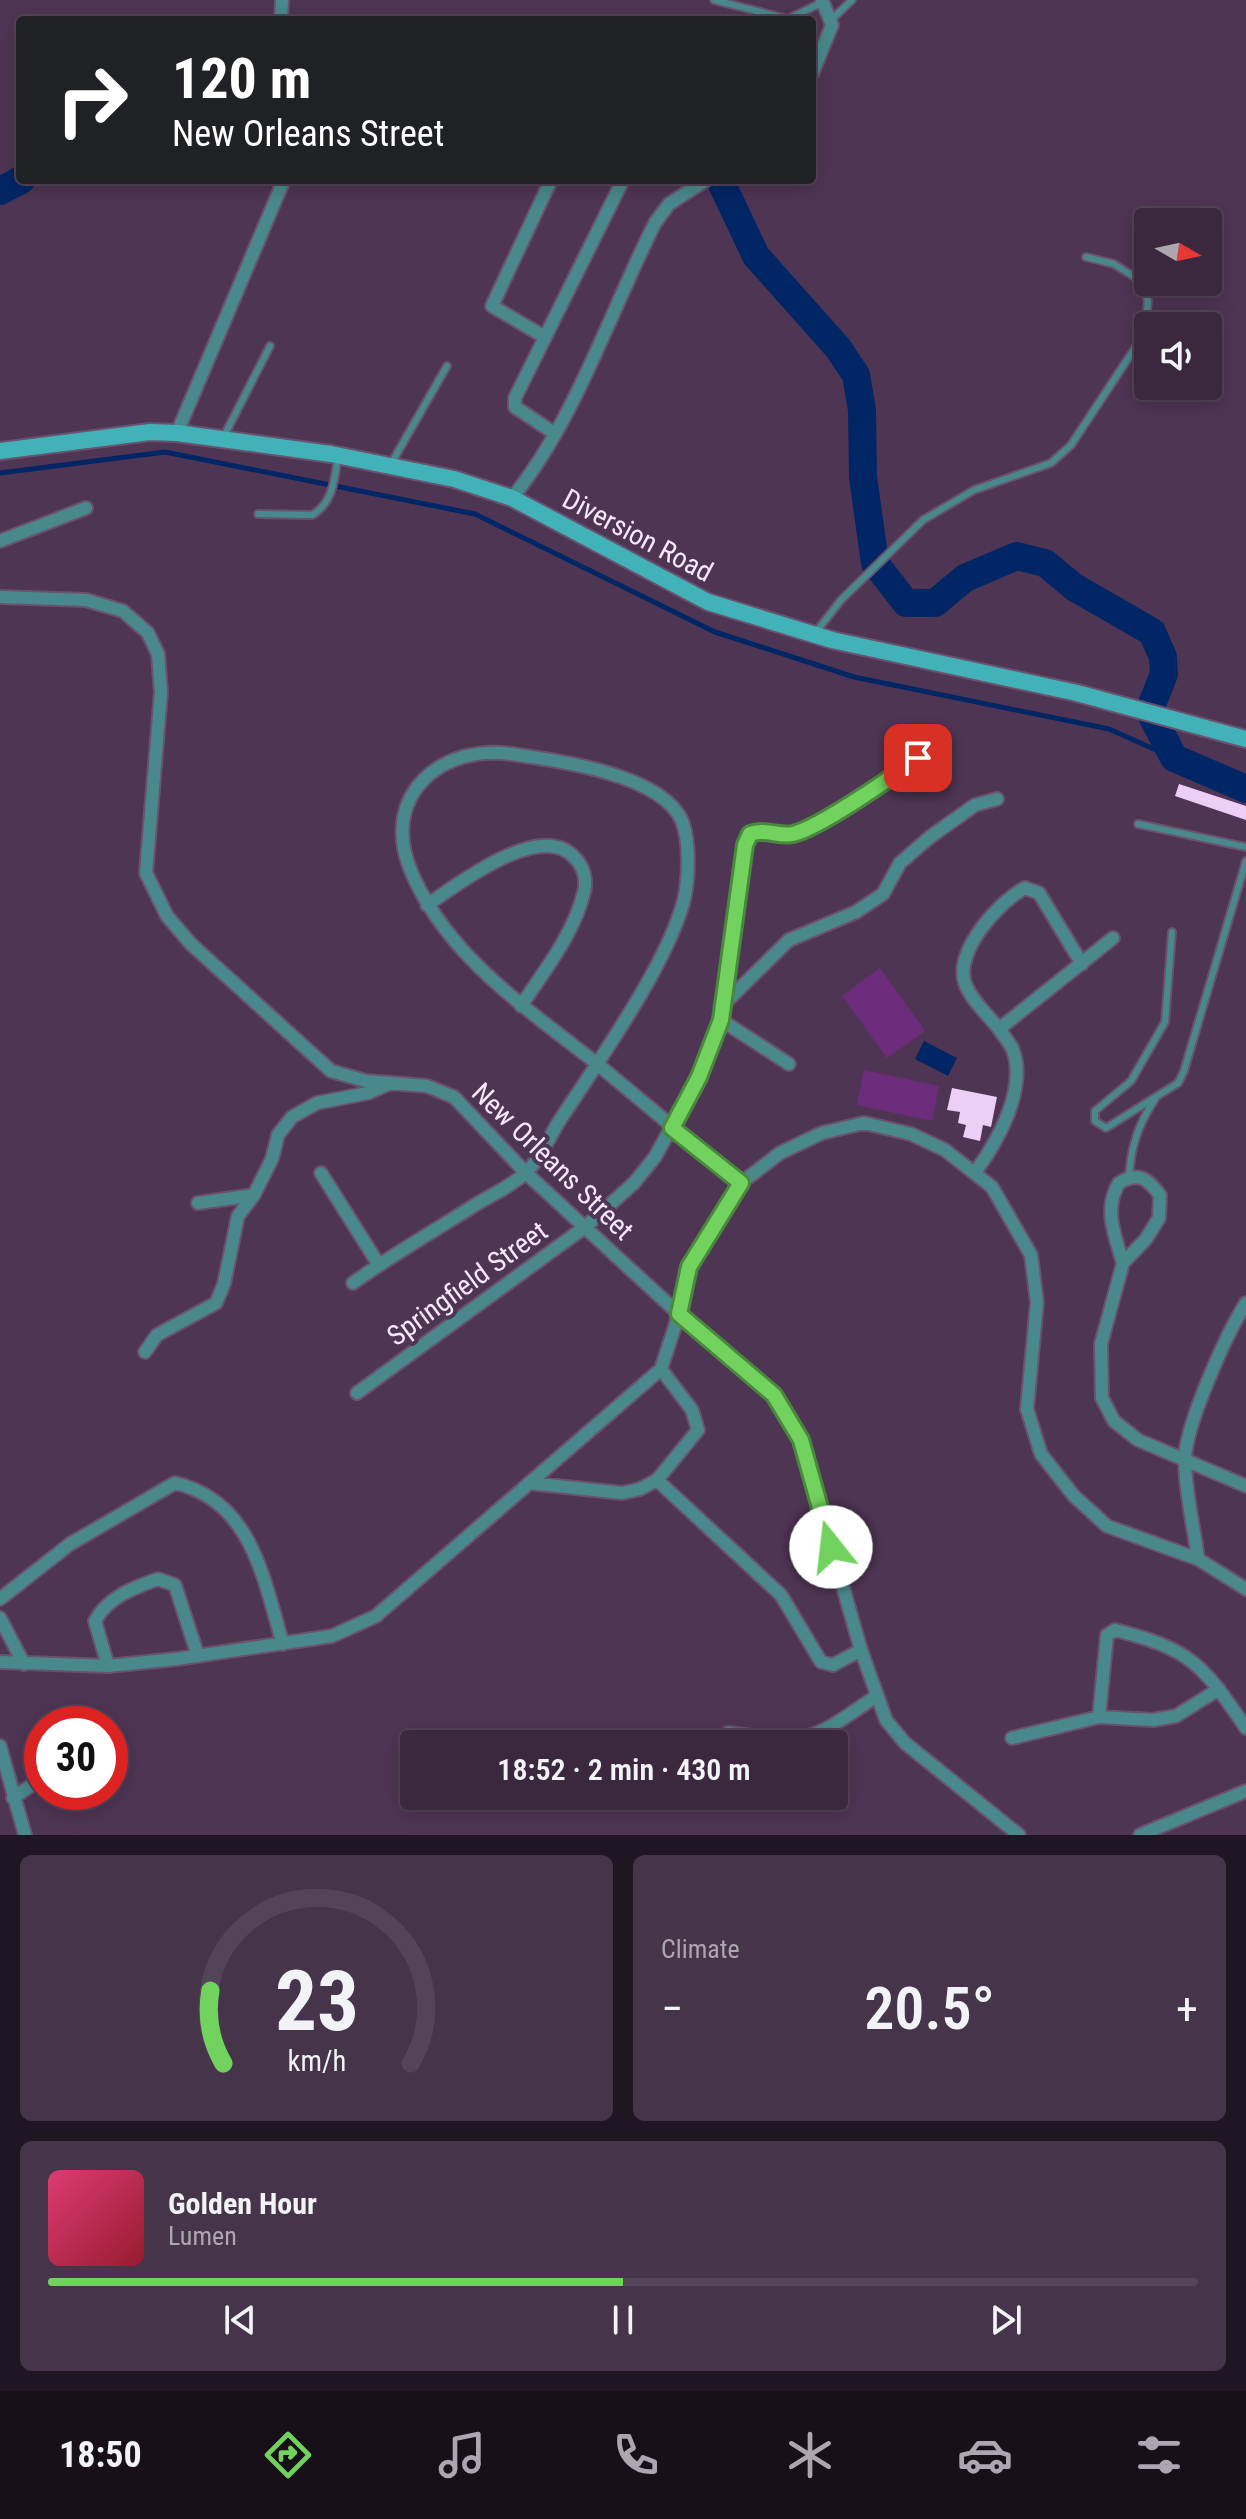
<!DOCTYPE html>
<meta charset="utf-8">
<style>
:root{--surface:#3b283f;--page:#46344a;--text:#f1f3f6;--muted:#aca6b0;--line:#544459;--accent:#72d25e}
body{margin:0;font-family:"Roboto Condensed",sans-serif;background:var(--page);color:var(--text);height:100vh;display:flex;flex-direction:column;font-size:30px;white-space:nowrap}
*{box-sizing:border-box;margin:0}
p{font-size:26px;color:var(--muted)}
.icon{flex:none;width:44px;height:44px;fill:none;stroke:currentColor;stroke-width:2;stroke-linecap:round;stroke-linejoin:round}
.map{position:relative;height:1835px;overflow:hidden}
.side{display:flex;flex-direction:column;gap:20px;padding:20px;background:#201623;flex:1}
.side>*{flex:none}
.banner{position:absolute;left:16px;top:16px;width:800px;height:168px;border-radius:8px;box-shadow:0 4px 20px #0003,0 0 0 2px var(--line);background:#202124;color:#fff;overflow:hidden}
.needle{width:52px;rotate:99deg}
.controls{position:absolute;left:1134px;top:208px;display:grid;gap:16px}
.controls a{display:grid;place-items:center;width:88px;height:88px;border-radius:8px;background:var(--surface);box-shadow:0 4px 20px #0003,0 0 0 2px var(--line);font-size:40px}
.speed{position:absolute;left:24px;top:1706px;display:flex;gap:16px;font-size:40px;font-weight:700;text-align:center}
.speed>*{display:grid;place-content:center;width:104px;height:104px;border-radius:50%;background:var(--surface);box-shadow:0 4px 20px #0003,0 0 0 2px var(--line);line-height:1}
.speed .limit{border:12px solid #d22;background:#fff;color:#111}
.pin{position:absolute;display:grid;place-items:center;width:68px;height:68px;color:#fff;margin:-34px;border-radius:16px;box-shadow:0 4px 12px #0006}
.me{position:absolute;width:88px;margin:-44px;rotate:344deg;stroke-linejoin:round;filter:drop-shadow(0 0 6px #0008)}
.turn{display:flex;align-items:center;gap:28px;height:168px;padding:0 24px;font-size:36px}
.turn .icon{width:104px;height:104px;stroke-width:2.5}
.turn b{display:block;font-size:56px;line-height:68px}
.big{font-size:60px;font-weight:600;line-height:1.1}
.side .tile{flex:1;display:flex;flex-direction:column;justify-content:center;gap:12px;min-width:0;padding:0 28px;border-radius:12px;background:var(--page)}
.side .dial{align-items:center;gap:0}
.dial svg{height:208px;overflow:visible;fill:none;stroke:var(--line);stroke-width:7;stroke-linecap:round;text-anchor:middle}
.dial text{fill:var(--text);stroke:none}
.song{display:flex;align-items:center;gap:24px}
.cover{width:96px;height:96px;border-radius:12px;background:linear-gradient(135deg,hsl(340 70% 55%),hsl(350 70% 35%))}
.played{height:8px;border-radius:4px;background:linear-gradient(90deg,var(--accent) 50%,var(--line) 50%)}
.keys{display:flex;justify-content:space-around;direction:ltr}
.heat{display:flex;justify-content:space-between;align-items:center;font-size:44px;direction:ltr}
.side .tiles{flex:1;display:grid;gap:20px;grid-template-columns:1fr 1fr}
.tile:last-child{grid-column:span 2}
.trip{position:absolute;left:400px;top:1730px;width:448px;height:80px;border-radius:8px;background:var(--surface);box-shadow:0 4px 20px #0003,0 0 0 2px var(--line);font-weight:600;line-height:80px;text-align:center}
.menu{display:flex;height:128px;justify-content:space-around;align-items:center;background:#181019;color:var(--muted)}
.menu .icon{width:56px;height:56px}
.menu .selected{color:var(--accent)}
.menu b{font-size:36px;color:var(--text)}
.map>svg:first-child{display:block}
.green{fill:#6d2c7b}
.water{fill:#012665}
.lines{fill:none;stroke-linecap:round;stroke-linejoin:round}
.stream{stroke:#012665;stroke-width:5}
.river{stroke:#012665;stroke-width:28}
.building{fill:#edcef4}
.lane-casing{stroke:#6a526f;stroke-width:10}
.street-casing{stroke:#6a526f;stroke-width:16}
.secondary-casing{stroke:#6a526f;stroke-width:20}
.lane{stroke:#49898d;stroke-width:6}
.street{stroke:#49898d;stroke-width:12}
.secondary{stroke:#41b2b8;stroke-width:16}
.route-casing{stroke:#4a883d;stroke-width:20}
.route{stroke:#72d25e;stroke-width:14}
.labels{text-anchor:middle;stroke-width:8;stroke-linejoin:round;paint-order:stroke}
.street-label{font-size:28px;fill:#f8e8fb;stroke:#4f3554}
</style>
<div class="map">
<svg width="1246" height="1835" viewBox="0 0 1246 1835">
<rect width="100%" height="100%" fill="#4f3554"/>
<path class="green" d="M 880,968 L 925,1031 L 887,1058 L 842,996 Z
M 864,1070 L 939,1086 L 932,1121 L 857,1105 Z"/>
<path class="water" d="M 924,1041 L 957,1058 L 948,1076 L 915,1059 Z"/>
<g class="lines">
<path class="stream" d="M 0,473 L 165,452 L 475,514 L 715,632 L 854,677 L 1109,729 L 1174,758"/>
<path class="river" d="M 720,180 L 756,256 L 838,348 L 856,375 L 862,410 L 863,477 L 875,563 L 906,603 L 935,603 L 965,578 L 1017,556 L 1045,563 L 1074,587 L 1152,632 L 1163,657 L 1164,674 L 1152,704
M 0,191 L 21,180
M 1152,716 L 1174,758 L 1246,789"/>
</g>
<path class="building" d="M 1179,784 L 1246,806 L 1246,820 L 1175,796 Z
M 952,1088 L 997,1097 L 991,1127 L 983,1125 L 980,1141 L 963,1137 L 966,1125 L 958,1123 L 960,1112 L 947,1110 Z"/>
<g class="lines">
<defs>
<path id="lane" d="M 714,0 L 788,19 L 823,2
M 832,19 L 852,0
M 224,436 L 270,346
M 391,464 L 447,366
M 258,514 L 312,515 C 333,504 335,477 338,456
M 816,632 L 841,600 L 923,520 L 974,490 L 1051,463 L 1071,445 L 1135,348 L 1146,320 L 1148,301 L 1141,281 L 1114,264 L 1086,257
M 1138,824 L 1246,847
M 1172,932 L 1165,1022 L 1131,1081 L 1095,1111 L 1095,1121 L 1106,1128 L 1178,1083 L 1184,1071 L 1246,861
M 1129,1177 C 1131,1146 1138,1125 1155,1099"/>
<path id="street" d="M 281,20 L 282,0
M 812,74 L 832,25 L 822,0
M 543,336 L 492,306 L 551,180
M 177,433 L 284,180
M 554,433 L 515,407 L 515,398 L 622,182
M 512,498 C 575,421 610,312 655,223 L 669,204 L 706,180
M 0,541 L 86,508
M 0,597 L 86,600 L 123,611 L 148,633 L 158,654 L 161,692 L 146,873 L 167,916 L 191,944 L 331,1071 L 366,1081 L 427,1086 L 454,1097 L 526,1173 L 679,1314 L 774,1395 L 801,1440 L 861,1650 L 886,1720 L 905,1743 L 1019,1835
M 427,905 C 457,885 541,819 575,858 C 584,867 587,880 584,892 C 574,934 544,971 521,1006
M 724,1004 L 789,940 L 856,912 L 883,894 L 900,863 L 930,837 L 975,805 L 997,799
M 721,1020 L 789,1064
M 999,1029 C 988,1015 971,1000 965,983 C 954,952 999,901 1025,888 L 1039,893 L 1082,964
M 976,1171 C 998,1141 1027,1089 1013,1050 C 1010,1043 1003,1035 999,1029 L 1113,938
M 321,1173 L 379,1265
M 198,1203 L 254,1195
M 1123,1263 C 1115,1236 1103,1209 1119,1183 C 1139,1171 1148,1179 1160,1195 L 1159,1218 L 1146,1239 L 1123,1263 L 1101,1344 L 1102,1398 L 1114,1421 L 1138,1440 L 1246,1486
M 353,1283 C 392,1255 434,1231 475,1205 C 491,1195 510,1187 524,1174 C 539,1162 549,1137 560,1120 C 599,1060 666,967 684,900 C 689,878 690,841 682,821 C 662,774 555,760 511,754 C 443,744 382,793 409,866 C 442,952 526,1008 596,1063 C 645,1103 692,1144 741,1183
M 145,1352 L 157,1335 L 216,1303 L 224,1284 L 238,1216 L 254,1195 L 272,1159 L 278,1135 L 292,1117 L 317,1103 L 368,1093 L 391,1083
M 357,1393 L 585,1227 L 634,1183 L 655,1157 L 699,1077 L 721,1020 L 745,845 L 750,834 L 759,831 L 792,834 L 824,820 L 918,758 L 937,753
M 657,1480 L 781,1595 L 821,1662 L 833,1665 L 861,1650
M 529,1483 L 622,1493 L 640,1489 L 657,1480 L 698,1430 L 692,1410 L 661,1369
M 1198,1559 C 1194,1527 1185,1492 1185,1460 C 1185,1425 1227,1333 1246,1303
M 0,1599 L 70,1544 L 175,1483 C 252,1501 263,1578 283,1644
M 0,1618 L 24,1664
M 0,1662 L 108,1666 L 176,1659 L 332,1636 L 376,1616 L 661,1369 L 679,1314 L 689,1267 L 741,1183 L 780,1153 L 822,1133 L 864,1123 L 911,1134 L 945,1150 L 992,1187 L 1031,1255 L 1037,1302 L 1027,1409 L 1041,1454 L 1074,1496 L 1107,1526 L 1198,1559 L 1246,1589
M 108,1666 L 95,1621 C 108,1597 133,1588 158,1579 L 175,1585 L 198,1656
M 1219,1689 L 1176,1716 L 1153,1720 L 1099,1717 L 1107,1635 L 1115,1630 C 1191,1649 1203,1665 1246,1728
M 728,1733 C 810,1744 808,1743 875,1697
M 1012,1738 L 1099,1717
M 0,1746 L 25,1835
M 13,1798 L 42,1778
M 1140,1835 L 1246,1791"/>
<path id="secondary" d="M 0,451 L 150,432 L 177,433 L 331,454 L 454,479 L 512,498 L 708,602 L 832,640 L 1077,693 L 1246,739"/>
</defs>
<use href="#lane" class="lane-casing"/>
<use href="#street" class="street-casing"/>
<use href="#secondary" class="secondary-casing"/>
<use href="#lane" class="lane"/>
<use href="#street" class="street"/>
<use href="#secondary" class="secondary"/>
</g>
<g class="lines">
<defs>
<path id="route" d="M 831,1547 L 801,1440 L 774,1395 L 679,1314 L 689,1267 L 741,1183 L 672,1128 L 699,1077 L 721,1020 L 745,845 L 750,834 C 765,828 779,837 793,834 C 819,828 894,776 918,758"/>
</defs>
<use href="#route" class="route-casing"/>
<use href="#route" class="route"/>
</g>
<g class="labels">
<g class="street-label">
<text transform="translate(638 535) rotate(28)" y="10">Diversion Road</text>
<text transform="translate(553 1161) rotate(44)" y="10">New Orleans Street</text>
<text transform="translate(467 1283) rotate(-36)" y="10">Springfield Street</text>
</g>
</g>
</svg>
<div class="controls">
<a><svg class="needle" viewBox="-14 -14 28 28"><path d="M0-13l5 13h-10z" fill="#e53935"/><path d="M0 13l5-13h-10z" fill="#aca6b0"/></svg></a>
<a><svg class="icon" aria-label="sound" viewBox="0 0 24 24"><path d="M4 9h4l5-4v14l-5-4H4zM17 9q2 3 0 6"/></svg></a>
</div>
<div class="speed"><div class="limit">30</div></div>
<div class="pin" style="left:918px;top:758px;background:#d93025"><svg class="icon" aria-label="arrive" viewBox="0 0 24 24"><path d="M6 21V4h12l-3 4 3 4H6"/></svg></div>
<svg class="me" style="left:831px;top:1547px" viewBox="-20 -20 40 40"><circle r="19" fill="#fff"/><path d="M0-13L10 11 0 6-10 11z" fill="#72d25e"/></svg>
<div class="trip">18:52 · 2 min · 430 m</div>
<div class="banner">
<div class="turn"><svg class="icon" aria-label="right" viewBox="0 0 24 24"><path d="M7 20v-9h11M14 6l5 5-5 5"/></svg><div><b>120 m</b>New Orleans Street</div></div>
</div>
</div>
<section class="side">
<div class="tiles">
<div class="tile dial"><svg viewBox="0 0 100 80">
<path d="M14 69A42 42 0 1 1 86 69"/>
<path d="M14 69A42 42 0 0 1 9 41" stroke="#72d25e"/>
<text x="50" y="56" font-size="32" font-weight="700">23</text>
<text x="50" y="72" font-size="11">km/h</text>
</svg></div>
<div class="tile"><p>Climate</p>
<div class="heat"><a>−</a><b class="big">20.5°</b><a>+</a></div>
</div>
<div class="tile">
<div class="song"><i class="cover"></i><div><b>Golden Hour</b><p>Lumen</p></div></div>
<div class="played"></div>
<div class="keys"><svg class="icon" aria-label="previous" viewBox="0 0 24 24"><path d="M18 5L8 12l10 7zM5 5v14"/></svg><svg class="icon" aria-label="pause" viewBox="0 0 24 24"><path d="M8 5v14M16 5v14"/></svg><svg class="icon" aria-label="next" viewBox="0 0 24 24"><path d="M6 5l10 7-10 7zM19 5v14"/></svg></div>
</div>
</div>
</section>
<nav class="menu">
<b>18:50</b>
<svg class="icon selected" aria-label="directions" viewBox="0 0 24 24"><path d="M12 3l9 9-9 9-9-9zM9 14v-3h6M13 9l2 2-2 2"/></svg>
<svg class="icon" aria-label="music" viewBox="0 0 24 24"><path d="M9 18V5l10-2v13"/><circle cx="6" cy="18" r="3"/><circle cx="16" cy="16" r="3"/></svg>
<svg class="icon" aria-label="phone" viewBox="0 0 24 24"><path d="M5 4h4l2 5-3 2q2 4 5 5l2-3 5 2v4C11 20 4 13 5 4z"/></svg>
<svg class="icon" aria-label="climate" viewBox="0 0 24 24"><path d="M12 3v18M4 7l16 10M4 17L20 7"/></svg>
<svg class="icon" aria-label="car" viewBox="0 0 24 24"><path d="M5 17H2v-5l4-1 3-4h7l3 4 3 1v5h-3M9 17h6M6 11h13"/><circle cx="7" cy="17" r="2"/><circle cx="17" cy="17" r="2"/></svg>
<svg class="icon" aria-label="filters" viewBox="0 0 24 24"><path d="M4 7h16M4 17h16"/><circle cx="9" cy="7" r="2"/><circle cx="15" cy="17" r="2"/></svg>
</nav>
